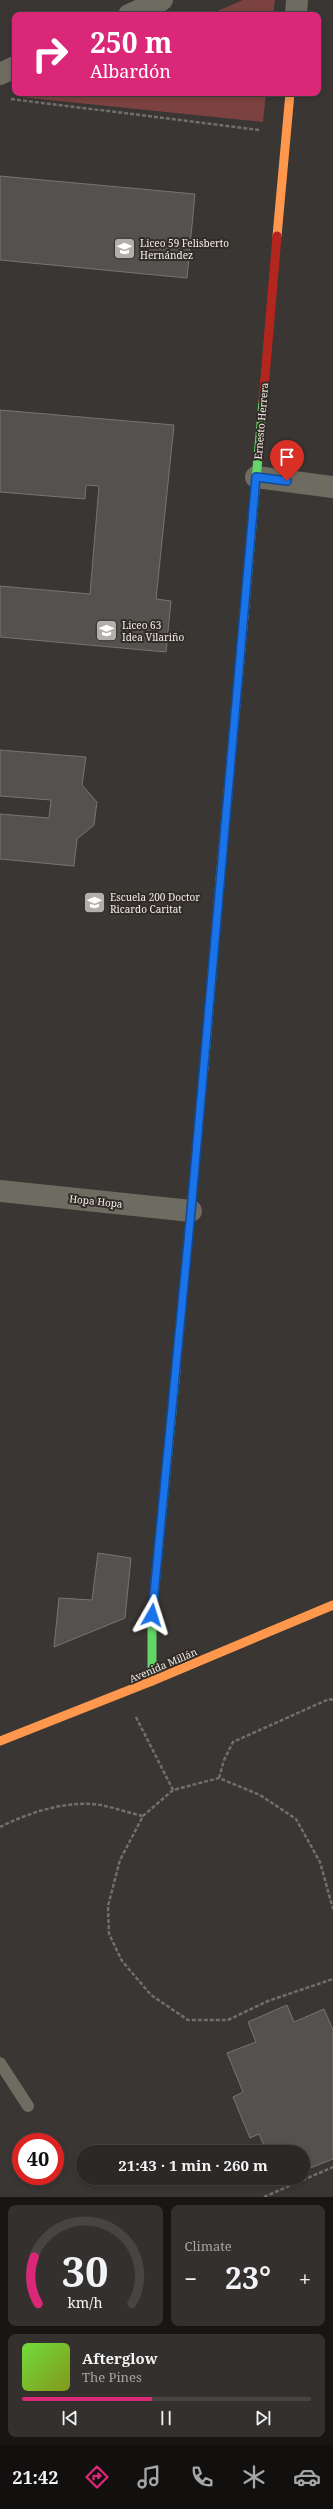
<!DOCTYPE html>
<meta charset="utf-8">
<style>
:root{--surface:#2b2826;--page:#33302e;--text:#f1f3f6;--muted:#a6a6a7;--line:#474443;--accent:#db2777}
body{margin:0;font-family:"Noto Serif",serif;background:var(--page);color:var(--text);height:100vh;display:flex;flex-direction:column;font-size:15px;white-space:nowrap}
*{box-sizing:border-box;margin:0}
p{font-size:13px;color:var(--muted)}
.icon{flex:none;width:22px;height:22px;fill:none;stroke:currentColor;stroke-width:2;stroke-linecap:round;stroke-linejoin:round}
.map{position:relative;height:2197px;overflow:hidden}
.details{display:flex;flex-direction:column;gap:8px;padding:8px;background:#181615;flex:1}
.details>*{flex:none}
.hud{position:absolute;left:12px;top:12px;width:309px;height:84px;border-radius:8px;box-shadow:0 2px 6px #0003,0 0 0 1px var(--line);background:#db2777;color:#fff;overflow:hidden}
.speed{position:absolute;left:12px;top:2133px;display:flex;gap:8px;font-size:20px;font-weight:700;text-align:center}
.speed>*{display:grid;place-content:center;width:52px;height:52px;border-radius:50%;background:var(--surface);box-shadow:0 2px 6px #0003,0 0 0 1px var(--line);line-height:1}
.speed .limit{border:6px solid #d22;background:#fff;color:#111}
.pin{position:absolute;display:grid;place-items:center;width:34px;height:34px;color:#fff;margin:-41px -17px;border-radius:50% 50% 50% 0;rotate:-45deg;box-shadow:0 0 4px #0007}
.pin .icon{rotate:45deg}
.me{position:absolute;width:44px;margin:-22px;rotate:6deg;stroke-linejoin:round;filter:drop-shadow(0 0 3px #0008)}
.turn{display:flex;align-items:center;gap:14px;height:84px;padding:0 12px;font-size:18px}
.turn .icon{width:52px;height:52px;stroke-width:2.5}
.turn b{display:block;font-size:28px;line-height:34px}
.big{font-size:30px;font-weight:700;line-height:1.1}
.details .widget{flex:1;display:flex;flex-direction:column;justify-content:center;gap:6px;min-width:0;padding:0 14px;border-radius:8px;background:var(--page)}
.details .dial{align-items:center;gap:0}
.dial svg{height:104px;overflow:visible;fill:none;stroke:var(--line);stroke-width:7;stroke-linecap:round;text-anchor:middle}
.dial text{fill:var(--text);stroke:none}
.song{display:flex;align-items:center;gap:12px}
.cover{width:48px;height:48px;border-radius:6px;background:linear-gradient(135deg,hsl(100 70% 55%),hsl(70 70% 35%))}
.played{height:4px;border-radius:2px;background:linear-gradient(90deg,var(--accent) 45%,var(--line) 45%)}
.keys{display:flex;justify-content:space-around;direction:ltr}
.heat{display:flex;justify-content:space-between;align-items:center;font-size:22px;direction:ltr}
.details .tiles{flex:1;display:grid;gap:8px;grid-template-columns:1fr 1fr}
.widget:last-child{grid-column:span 2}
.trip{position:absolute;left:76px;top:2145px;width:234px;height:40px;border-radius:20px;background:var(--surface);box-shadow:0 2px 6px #0003,0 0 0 1px var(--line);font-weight:700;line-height:40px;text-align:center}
.menu{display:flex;height:64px;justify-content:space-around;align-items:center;background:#11100f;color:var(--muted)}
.menu .icon{width:28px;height:28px}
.menu .selected{color:var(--accent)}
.menu b{font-size:18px;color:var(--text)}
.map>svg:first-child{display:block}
.green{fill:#7c423f}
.building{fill:#54524f;stroke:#777471}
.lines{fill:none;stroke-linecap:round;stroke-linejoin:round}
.path{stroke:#726f69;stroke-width:2.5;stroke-dasharray:4 2;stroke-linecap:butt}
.lane{stroke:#6e6b61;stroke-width:12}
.street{stroke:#6e6b61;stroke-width:22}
.fast{stroke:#63d668;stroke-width:9}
.slow{stroke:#ff974d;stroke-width:9}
.jam{stroke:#b3261e;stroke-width:9}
.route-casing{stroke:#114b97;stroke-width:10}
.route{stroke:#1a73e8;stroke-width:7}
.labels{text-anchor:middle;stroke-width:4;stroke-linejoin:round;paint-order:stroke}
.poi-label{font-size:10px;fill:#f3efeb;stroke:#322c26;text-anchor:start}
.street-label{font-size:10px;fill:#f3efeb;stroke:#322c26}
</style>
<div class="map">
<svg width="333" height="2197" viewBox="0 0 333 2197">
<rect width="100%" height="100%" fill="#393633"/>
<path class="green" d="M 243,0 L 275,0 L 273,15 L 208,15 Z
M 28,93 L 266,93 L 263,122 L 20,97 Z"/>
<path class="building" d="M 0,176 L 195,194 L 187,278 L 0,260 Z
M 0,410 L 174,425 L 156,599 L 171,601 L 166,652 L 0,637 L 0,586 L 90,594 L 99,486 L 86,485 L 85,499 L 0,492 Z
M 0,750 L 86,757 L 82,785 L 97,802 L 94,825 L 77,839 L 74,866 L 0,859 L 0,814 L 49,818 L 51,800 L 0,796 Z
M 98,1553 L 131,1558 L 125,1618 L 54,1647 L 59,1598 L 92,1600 Z
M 287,2005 L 294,2022 L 324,2009 L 333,2030 L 333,2159 L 303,2171 L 303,2152 L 267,2152 L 259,2134 L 250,2138 L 233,2097 L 243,2092 L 227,2053 L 256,2042 L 248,2022 Z"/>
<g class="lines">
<path class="path" d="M 11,99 L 260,130
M 136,1717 L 173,1790 L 219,1778 L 260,1795 L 296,1819 L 320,1862 L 333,1909
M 219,1778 L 224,1760 L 233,1742 L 329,1699 L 333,1700
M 173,1790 L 143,1816 L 120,1860 L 108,1906 L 109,1934 L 122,1961 L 151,1995 L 188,2020 L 228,2020 L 268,2001 L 333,1979
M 0,1827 C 30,1812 67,1800 101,1805 C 115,1808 129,1813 143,1816
M 264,2197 L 333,2167"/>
<path class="lane" d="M 0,2063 L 28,2106"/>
<path class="street" d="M 129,15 L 162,0
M 296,15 L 297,0
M 0,74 L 15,67
M 256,477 L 333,487
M 0,1191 L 191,1211"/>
<path class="fast" d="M 244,616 L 263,401
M 204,1069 L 220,881
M 152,1681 L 152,1615 L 176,1371"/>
<path class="slow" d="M 277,236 L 290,93
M 220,881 L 244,616
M 0,1741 L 152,1681 L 333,1605"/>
<path class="jam" d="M 263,401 L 277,236
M 176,1371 L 204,1069"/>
</g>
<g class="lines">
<defs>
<path id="route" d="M 152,1615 L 191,1211 L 256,477 L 287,481"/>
</defs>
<use href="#route" class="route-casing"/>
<use href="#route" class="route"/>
</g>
<defs>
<symbol id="school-square" viewBox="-11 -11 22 22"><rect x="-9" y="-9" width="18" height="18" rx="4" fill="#b2aeab" stroke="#322c26"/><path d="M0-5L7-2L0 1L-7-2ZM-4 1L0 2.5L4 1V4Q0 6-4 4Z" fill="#fff"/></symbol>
</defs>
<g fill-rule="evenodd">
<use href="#school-square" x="112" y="236" width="25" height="25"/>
<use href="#school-square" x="94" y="618" width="25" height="25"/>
<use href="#school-square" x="82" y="890" width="25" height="25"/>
</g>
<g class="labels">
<g class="poi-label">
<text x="140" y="247">Liceo 59 Felisberto<tspan x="140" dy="12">Hernández</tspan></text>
<text x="122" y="629">Liceo 63<tspan x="122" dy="12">Idea Vilariño</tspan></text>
<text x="110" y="901">Escuela 200 Doctor<tspan x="110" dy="12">Ricardo Caritat</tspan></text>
</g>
<g class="street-label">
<text transform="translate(261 421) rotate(-85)" y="4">Ernesto Herrera</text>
<text transform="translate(96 1201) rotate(6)" y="4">Hopa Hopa</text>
<text transform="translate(163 1665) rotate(-23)" y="4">Avenida Millán</text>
</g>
</g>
</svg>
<div class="speed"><div class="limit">40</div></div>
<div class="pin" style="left:287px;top:481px;background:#d93025"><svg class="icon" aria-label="arrive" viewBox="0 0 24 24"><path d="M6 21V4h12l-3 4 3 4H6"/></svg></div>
<svg class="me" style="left:152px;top:1615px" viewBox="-20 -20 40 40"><path d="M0-17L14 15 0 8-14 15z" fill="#1a73e8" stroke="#fff" stroke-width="4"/></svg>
<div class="trip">21:43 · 1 min · 260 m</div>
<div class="hud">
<div class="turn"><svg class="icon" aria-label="right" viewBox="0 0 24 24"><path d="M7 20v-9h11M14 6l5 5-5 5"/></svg><div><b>250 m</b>Albardón</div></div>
</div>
</div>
<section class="details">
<div class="tiles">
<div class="widget dial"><svg viewBox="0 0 100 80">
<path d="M14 69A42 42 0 1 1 86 69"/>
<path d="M14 69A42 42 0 0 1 11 33" stroke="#db2777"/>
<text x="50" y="56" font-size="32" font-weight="700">30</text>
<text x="50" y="72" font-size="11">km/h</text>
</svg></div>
<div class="widget"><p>Climate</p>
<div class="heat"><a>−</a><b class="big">23°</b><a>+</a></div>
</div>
<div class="widget">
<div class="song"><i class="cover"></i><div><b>Afterglow</b><p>The Pines</p></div></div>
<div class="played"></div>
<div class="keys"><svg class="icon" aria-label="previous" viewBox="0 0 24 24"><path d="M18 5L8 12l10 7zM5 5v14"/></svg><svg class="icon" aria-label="pause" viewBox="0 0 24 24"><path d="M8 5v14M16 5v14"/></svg><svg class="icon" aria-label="next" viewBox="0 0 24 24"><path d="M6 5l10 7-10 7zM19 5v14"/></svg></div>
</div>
</div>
</section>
<nav class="menu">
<b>21:42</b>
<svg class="icon selected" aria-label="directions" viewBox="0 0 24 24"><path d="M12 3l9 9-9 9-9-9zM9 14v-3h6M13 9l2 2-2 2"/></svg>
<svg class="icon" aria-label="music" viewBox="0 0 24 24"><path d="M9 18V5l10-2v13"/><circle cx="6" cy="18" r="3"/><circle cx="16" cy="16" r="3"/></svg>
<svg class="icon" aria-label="phone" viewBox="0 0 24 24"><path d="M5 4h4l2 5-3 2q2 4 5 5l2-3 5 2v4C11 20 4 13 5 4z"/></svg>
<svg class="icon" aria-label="climate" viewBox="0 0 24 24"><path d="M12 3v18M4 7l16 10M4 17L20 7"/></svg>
<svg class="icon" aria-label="car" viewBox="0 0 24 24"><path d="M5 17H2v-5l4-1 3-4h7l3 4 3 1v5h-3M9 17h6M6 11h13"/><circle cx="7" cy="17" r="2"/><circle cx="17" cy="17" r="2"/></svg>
</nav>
